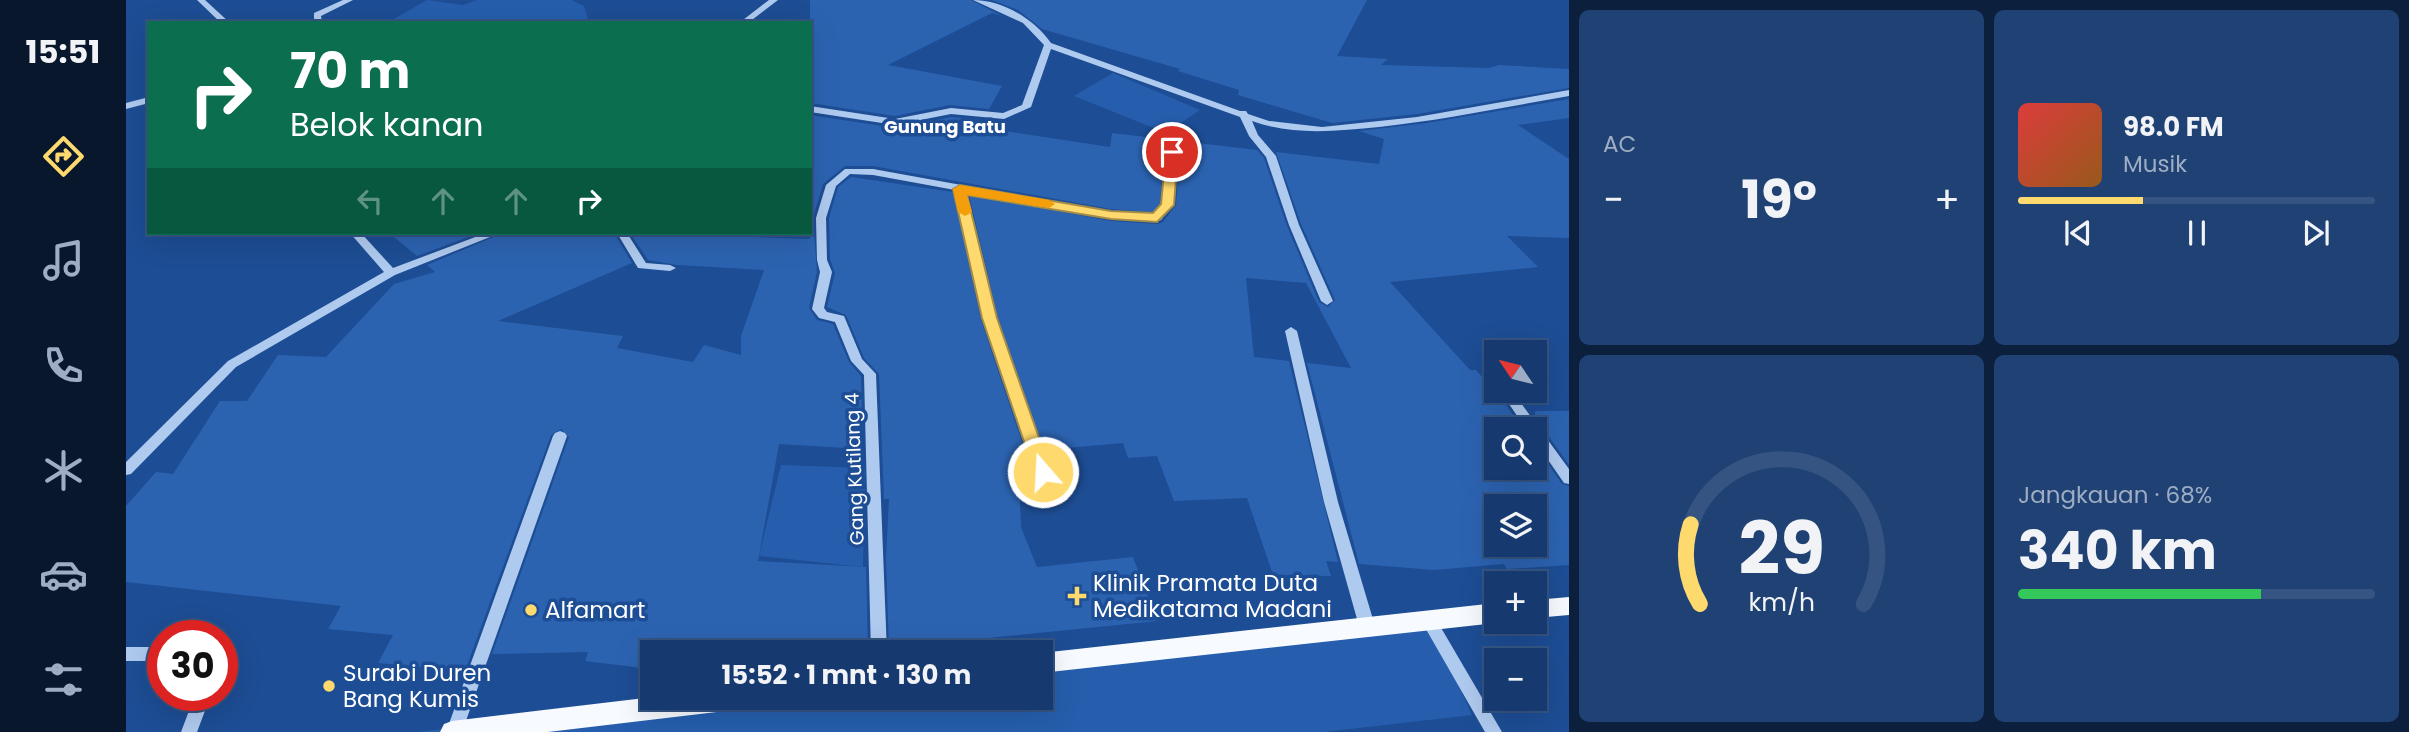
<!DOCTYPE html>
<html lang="id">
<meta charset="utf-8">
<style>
:root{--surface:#163a6f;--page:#1f4174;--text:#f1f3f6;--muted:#9eadc3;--line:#355482;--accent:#fed96e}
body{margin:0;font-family:Poppins,sans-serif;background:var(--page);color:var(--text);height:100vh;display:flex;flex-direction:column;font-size:26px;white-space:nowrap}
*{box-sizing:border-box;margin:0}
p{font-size:23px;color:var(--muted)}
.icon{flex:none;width:38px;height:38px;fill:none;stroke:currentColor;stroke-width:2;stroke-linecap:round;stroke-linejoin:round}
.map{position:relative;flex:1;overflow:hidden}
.drawer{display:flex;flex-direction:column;gap:10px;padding:10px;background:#0c203d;width:840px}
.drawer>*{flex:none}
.guide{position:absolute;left:21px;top:21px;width:665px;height:214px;border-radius:0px;box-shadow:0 7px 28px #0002,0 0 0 2px var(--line);background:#0b6e4f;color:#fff;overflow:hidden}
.needle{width:46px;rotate:305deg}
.tools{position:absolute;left:1358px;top:340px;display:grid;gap:14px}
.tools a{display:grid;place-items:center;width:63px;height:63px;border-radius:0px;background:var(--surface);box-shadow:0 7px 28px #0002,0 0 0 2px var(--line);font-size:35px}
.speed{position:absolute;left:21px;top:620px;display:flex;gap:14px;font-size:35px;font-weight:700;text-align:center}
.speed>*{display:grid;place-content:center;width:91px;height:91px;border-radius:50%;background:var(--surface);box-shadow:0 7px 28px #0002,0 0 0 2px var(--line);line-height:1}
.speed .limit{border:10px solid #d22;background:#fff;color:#111}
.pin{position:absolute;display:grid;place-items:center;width:60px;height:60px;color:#fff;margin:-30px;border:4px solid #fff;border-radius:50%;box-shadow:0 2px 7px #0007}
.me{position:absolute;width:77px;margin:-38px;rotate:341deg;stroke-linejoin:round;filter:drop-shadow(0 0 5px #0008)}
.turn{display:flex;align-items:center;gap:24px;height:147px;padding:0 28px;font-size:32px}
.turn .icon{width:91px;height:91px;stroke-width:2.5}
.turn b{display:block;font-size:49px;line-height:60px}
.lanes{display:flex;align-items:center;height:66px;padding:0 28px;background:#0003;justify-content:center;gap:35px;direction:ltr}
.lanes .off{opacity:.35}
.big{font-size:52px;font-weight:700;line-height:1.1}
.drawer .card{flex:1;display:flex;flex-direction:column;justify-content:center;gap:10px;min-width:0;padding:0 24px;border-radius:10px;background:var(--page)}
.drawer .dial{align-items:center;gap:0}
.dial svg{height:182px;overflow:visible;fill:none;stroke:var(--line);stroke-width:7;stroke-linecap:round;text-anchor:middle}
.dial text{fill:var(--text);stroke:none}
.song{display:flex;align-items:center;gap:21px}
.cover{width:84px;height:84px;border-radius:10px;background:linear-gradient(135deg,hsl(0 70% 55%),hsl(30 70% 35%))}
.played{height:7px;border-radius:4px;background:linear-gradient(90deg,var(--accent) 35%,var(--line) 35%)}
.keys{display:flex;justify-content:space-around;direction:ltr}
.heat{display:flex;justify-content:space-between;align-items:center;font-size:38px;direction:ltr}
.charge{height:10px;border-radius:5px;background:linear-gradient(90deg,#34c759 68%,var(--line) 0)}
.drawer .tiles{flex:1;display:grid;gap:10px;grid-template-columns:repeat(2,1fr)}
.trip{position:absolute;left:514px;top:640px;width:413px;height:70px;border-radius:0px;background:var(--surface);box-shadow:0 7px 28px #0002,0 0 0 2px var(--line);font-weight:700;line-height:70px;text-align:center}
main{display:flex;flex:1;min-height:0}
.tabs{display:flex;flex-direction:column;width:126px;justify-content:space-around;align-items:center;background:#09172c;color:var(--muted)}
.tabs .icon{width:49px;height:49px}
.tabs .current{color:var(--accent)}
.tabs b{font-size:32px;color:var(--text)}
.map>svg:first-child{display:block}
.green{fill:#265ead}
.building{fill:#2c63b1;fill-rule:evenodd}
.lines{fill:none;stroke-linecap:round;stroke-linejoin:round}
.minor{fill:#afcaef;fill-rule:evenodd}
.major{fill:#f7faff;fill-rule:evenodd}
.route{fill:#fed96e;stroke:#a58d48;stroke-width:2}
.slow{fill:#f59e0b}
.poi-dot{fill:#fed96e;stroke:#1d4d94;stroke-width:2.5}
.labels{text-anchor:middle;stroke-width:7;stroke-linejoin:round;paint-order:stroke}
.far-neighbourhood-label{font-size:18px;font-weight:bold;fill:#fff;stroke:#1d4d94}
.street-label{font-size:19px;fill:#fff;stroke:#1d4d94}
.near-poi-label{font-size:23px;fill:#fff;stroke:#1d4d94;text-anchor:start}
</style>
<main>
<nav class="tabs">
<b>15:51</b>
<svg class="icon current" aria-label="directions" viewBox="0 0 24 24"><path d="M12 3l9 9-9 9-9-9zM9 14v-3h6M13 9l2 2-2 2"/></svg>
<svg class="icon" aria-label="music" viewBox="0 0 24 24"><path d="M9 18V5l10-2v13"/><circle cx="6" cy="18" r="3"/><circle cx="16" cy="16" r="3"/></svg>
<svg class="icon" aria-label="phone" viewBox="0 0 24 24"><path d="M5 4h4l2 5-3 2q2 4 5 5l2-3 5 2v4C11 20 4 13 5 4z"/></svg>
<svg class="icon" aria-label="climate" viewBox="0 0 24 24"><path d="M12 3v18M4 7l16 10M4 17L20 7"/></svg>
<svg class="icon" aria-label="car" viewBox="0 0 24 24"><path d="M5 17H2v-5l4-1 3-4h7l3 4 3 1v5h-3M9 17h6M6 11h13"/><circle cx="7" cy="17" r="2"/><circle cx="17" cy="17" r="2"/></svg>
<svg class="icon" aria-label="filters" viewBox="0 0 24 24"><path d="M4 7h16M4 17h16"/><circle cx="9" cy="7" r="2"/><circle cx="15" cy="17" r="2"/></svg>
</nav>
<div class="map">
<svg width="1443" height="732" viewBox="0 0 1443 732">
<rect width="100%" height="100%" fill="#1d4d94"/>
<path class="green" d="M 301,0 L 337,5 L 351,0 L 445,0 L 458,6 L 463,23 L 261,23 Z
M 987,73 L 1074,110 L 1040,133 L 948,96 Z
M 655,465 L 739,468 L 737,567 L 633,556 Z
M 1302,619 L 1346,715 L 1198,732 L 291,732 L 599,698 L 915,698 L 915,663 Z"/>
<path class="building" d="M 684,0 L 845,0 L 876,16 L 866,13 L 762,65 L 876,86 L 863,109 L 824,105 L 769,116 L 684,103 Z
M 866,0 L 1241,0 L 1211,56 L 1262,59 L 1255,65 L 1363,68 L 1373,65 L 1443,69 L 1443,88 L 1291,114 L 1206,123 L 1112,95 L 1113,90 L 1052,71 L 1054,69 L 916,29 L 892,10 Z
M 1443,99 L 1443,118 L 1392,125 L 1443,159 L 1443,238 L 1381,236 L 1412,267 L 1264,282 L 1344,370 L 1350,370 L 1378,402 L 1397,429 L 1370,429 L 1370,467 L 1409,467 L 1409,445 L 1436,484 L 1443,486 L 1443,565 L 1381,569 L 1378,564 L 1308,570 L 1233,564 L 1181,363 L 1225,368 L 1180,283 L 1120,278 L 1128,357 L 1163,361 L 1212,562 L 1200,561 L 1205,576 L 1147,575 L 1121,498 L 1048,501 L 1031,456 L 1002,458 L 997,443 L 918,450 L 872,318 L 843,195 L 985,221 L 1032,224 L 1037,222 L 1050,205 L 1054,152 L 1045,147 L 1038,152 L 1034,204 L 1027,212 L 985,209 L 747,166 L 719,166 L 697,184 L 687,218 L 691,272 L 683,308 L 691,320 L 707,324 L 723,362 L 735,376 L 737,449 L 653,444 L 632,561 L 740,567 L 742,650 L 531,644 L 524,669 L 459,661 L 462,652 L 366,654 L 443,437 L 435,429 L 425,435 L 339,671 L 252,663 L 267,635 L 202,629 L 215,606 L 0,582 L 0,506 L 30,472 L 47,474 L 94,401 L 121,401 L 152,355 L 200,357 L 268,284 L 309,272 L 301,265 L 377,233 L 488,233 L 506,263 L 372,321 L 497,336 L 491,348 L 567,362 L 578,345 L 615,355 L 615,336 L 638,270 L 551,265 L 522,260 L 504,233 L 684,239 L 684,115 L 769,128 L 825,117 L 857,120 L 853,127 L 984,147 L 986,133 L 1131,150 L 1138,158 L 1161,226 L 1193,302 L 1202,307 L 1209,300 L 1175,224 L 1150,152 L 1253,164 L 1258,139 L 1233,131 L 1301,123 ZM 1370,506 L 1409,506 L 1409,544 L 1370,544 Z
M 725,177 L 827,192 L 855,320 L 899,451 L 892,452 L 895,527 L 911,567 L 1007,557 L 1031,621 L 763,648 L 760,558 L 763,499 L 758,499 L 753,374 L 738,358 L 720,315 L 701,307 L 709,273 L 704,259 L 703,218 L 712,187 Z
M 263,233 L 353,233 L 291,256 Z
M 1409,411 L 1443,411 L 1443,465 L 1409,417 Z"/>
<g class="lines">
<path class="minor" d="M 71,0 L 79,0 L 104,23 L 95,23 Z
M 217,0 L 227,0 L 195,16 L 196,23 L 188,23 L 188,13 Z
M 643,0 L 652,0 L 622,23 L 613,23 Z
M 847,0 C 877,0 908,19 925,43 L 1114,111 L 1120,111 L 1122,114 L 1143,121 L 1196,127 L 1291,117 L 1443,90 L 1443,96 C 1380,107 1317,120 1253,127 C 1210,131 1167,136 1126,121 L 1132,135 L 1150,156 L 1173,225 L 1207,301 L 1201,305 L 1195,301 L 1163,225 L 1140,157 L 1123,136 L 1114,117 L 925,49 L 905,107 L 878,119 L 825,114 L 769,125 L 684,112 L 684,106 L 769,119 L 825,108 L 877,113 L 896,105 L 918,45 L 897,23 Z
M 23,97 L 23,103 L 0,109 L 0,103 Z
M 1046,149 L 1051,152 L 1047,205 L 1035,220 L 1031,221 L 985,218 L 840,192 L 869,319 L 932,498 L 930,502 L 925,503 L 920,502 L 918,498 L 857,319 L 829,190 L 747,175 L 724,174 L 710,186 L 700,218 L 701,260 L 706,272 L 698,308 L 701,312 L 718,316 L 736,359 L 750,374 L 761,653 L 745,653 L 738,375 L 725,361 L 709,322 L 693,318 L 686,309 L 694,272 L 691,260 L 690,218 L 700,185 L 719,169 L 747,169 L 985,212 L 1028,215 L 1037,205 L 1041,152 Z
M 224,233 L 235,233 L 267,268 L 360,233 L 374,233 L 269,275 L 110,367 L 5,474 L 0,475 L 0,462 L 102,361 L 258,272 Z
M 491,233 L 501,233 L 520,263 L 544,265 L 550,268 L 544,271 L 512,268 Z
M 1165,327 L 1171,331 L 1212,502 L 1249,626 L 1246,631 L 1241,633 L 1236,631 L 1233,626 L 1198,502 L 1159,331 Z
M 1383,390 L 1387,392 L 1443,469 L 1443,484 L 1438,483 L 1409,441 L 1409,429 L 1400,429 L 1379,398 L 1377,395 Z
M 434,431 L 439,433 L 441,436 L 336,732 L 320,732 L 427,436 L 429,433 Z
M 1302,612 L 1307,614 L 1376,732 L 1359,732 L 1297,624 L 1294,619 L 1297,614 Z
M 0,647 L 37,647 L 37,661 L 0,661 Z
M 69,695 L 85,695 L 71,732 L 55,732 Z"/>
<path class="major" d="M 1443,597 L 1443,615 L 1409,618 L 1409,600 Z
M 1370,603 L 1370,621 L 1374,621 L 1370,623 L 915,673 L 915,653 Z
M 527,697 L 628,698 L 624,706 L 616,709 L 422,732 L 314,732 L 318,724 L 326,721 Z"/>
</g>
<path class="route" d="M 1046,148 L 1052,152 L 1048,205 L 1031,222 L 985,219 L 841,195 L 871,318 L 925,472 L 917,479 L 910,477 L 856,318 L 827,189 L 834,185 L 985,211 L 1027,213 L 1035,204 L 1040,152 Z"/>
<path class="slow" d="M 834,185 L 923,200 L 929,204 L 923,208 L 841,195 L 846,212 L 839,216 L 832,212 L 827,189 Z"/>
<g class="poi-dot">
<path d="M947.5 585.5h7v7h7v7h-7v7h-7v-7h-7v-7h7z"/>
<circle cx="405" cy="610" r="7"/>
<circle cx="203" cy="686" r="7"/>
</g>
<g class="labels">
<g class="far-neighbourhood-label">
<text x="819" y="133">Gunung Batu</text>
</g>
<g class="street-label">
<text transform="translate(728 469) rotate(-92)" y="7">Gang Kutilang 4</text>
</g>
<g class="near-poi-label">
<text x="967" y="591">Klinik Pramata Duta<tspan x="967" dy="26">Medikatama Madani</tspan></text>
<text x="419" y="618">Alfamart</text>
<text x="217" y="681">Surabi Duren<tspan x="217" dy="26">Bang Kumis</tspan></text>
</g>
</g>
</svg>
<div class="tools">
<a><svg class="needle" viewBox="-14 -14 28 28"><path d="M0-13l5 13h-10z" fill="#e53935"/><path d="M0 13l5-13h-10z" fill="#9eadc3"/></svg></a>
<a><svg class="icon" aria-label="search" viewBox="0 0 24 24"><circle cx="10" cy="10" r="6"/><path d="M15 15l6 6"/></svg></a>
<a><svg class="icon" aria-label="layers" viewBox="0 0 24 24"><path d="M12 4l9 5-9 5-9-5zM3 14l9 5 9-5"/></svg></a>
<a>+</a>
<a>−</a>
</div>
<div class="speed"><div class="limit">30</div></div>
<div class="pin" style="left:1046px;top:152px;background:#d93025"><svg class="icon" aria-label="arrive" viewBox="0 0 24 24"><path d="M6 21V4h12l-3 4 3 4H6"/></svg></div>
<svg class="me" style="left:917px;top:472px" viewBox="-20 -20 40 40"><circle r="17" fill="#fed96e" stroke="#fff" stroke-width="3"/><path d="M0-11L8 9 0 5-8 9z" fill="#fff"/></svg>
<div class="trip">15:52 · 1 mnt · 130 m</div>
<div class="guide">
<div class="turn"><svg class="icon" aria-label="right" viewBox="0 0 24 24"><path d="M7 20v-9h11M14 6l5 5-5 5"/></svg><div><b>70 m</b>Belok kanan</div></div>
<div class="lanes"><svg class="icon off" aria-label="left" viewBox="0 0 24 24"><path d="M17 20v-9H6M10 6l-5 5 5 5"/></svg><svg class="icon off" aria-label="ahead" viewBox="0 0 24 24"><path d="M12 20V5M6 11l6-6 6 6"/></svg><svg class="icon off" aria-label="ahead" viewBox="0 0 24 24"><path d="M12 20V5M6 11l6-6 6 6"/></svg><svg class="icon" aria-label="right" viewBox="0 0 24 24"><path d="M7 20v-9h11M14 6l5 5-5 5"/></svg></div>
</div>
</div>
<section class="drawer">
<div class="tiles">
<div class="card"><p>AC</p>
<div class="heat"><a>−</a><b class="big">19°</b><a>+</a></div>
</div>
<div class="card">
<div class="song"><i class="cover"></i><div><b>98.0 FM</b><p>Musik</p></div></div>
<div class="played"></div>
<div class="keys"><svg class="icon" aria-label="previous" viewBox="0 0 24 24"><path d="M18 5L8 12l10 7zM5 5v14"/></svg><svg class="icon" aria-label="pause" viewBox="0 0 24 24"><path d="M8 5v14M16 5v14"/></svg><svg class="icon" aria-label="next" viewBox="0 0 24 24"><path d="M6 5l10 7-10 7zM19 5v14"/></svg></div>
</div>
<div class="card dial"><svg viewBox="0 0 100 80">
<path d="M14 69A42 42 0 1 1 86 69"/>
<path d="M14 69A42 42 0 0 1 10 34" stroke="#fed96e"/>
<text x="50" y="56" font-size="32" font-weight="700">29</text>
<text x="50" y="72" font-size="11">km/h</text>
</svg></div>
<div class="card"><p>Jangkauan · 68%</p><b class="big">340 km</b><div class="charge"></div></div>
</div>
</section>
</main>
